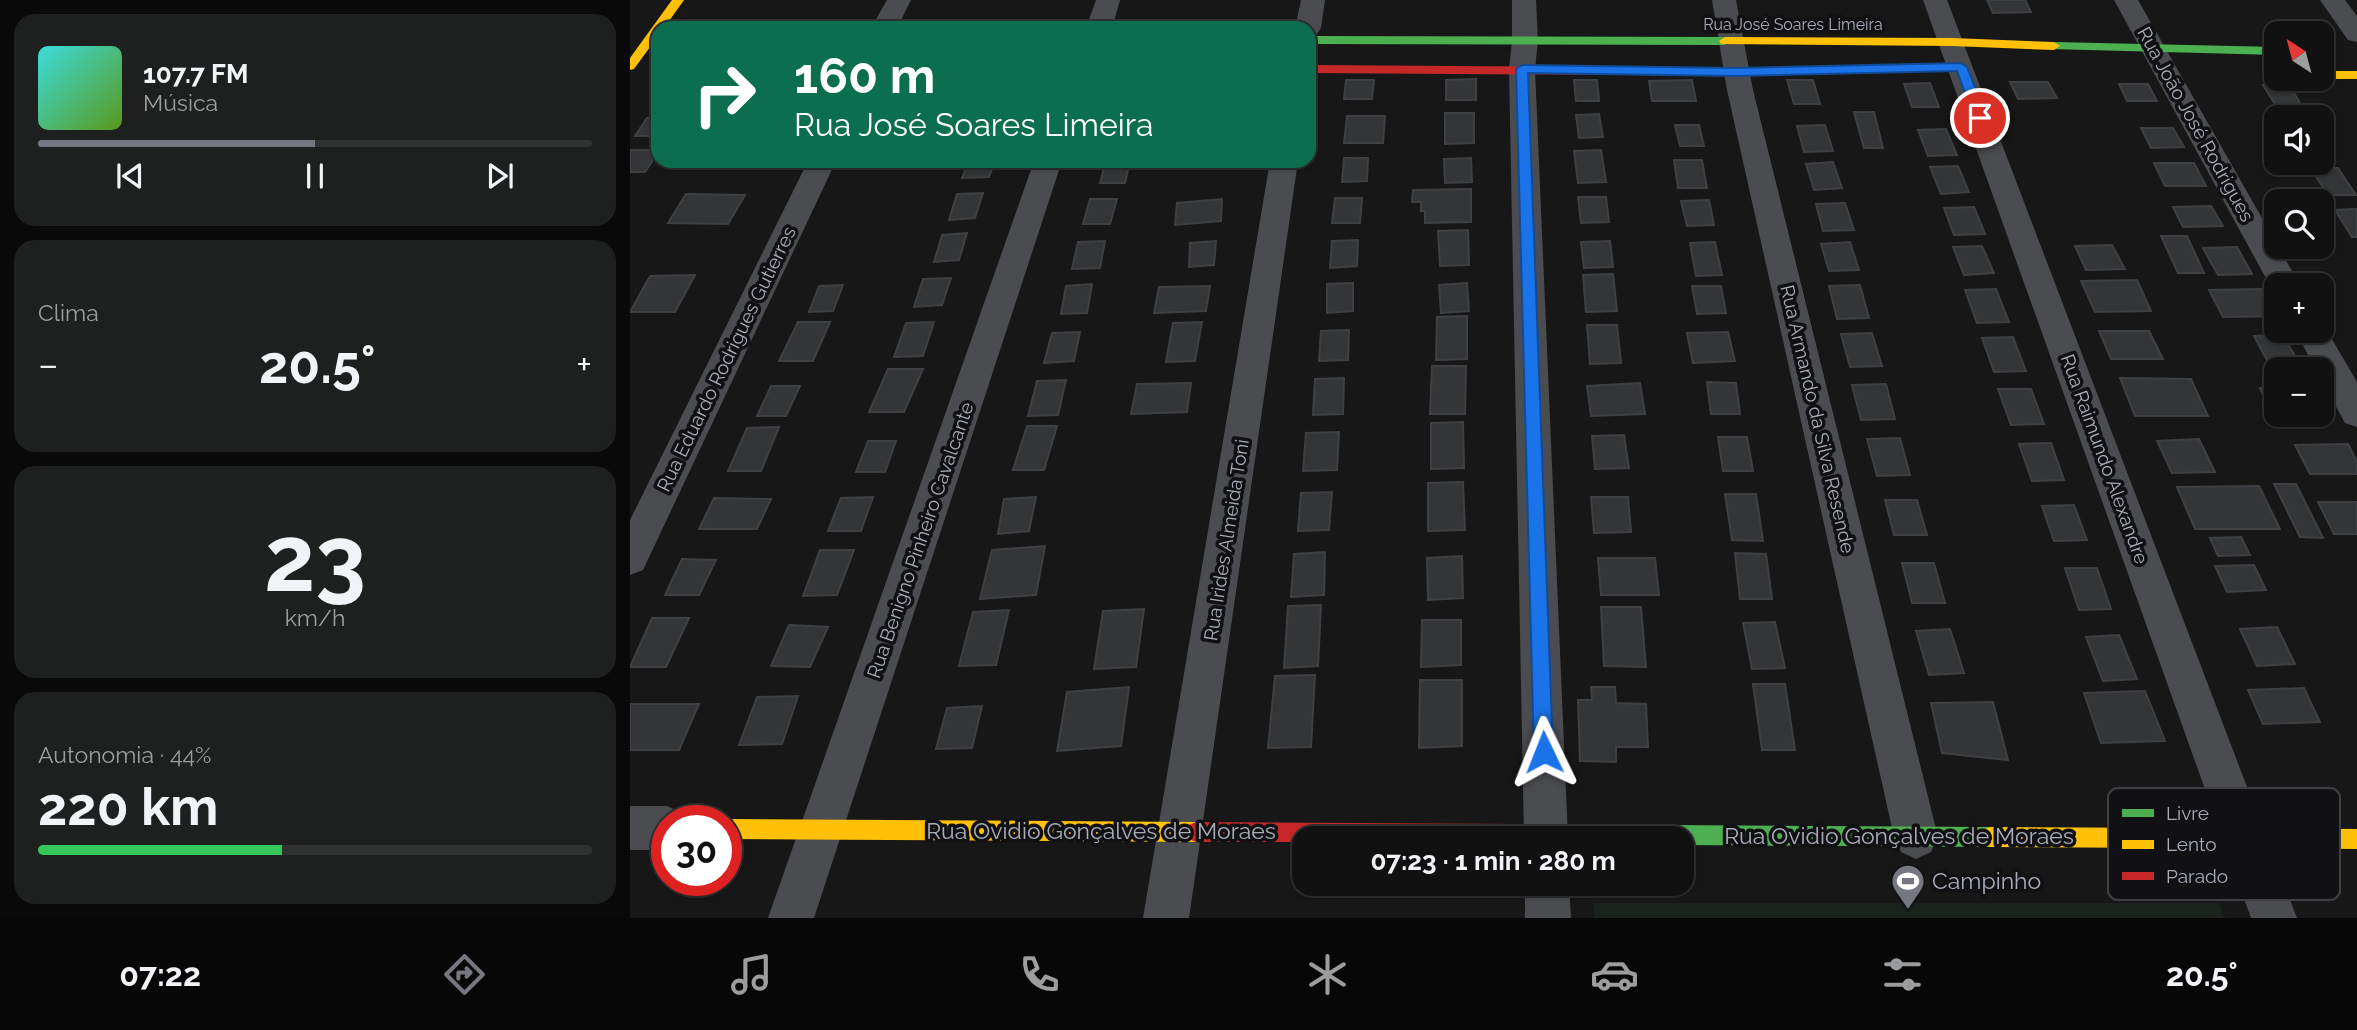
<!DOCTYPE html>
<html lang="pt">
<meta charset="utf-8">
<style>
:root{--surface:#111;--page:#1e1f1f;--text:#f1f3f6;--muted:#9c9d9f;--line:#303131;--accent:#757880}
body{margin:0;font-family:Raleway,sans-serif;background:var(--page);color:var(--text);height:100vh;display:flex;flex-direction:column;font-size:26px;white-space:nowrap}
*{box-sizing:border-box;margin:0}
p{font-size:23px;color:var(--muted)}
.icon{flex:none;width:38px;height:38px;fill:none;stroke:currentColor;stroke-width:2;stroke-linecap:round;stroke-linejoin:round}
.map{position:relative;flex:1;overflow:hidden}
.side{display:flex;flex-direction:column;gap:14px;padding:14px;background:#090909;width:630px}
.side>*{flex:none}
.banner{position:absolute;left:21px;top:21px;width:665px;height:147px;border-radius:21px;box-shadow:0 2px 5px #0004,0 0 0 2px var(--line);background:#0b6e4f;color:#fff;overflow:hidden}
.needle{width:46px;rotate:324deg}
.tools{position:absolute;left:1634px;top:21px;display:grid;gap:14px}
.tools a{display:grid;place-items:center;width:70px;height:70px;border-radius:14px;background:var(--surface);box-shadow:0 2px 5px #0004,0 0 0 2px var(--line);font-size:35px}
.speed{position:absolute;left:21px;top:805px;display:flex;gap:14px;font-size:35px;font-weight:700;text-align:center}
.speed>*{display:grid;place-content:center;width:91px;height:91px;border-radius:50%;background:var(--surface);box-shadow:0 2px 5px #0004,0 0 0 2px var(--line);line-height:1}
.speed .limit{border:10px solid #d22;background:#fff;color:#111}
.pin{position:absolute;display:grid;place-items:center;width:60px;height:60px;color:#fff;margin:-30px;border:4px solid #fff;border-radius:50%;box-shadow:0 2px 7px #0007}
.me{position:absolute;width:77px;margin:-38px;rotate:358deg;stroke-linejoin:round;filter:drop-shadow(0 0 5px #0008)}
.turn{display:flex;align-items:center;gap:24px;height:147px;padding:0 28px;font-size:32px}
.turn .icon{width:91px;height:91px;stroke-width:2.5}
.turn b{display:block;font-size:49px;line-height:60px}
.big{font-size:52px;font-weight:700;line-height:1.1}
.side .widget{flex:1;display:flex;flex-direction:column;justify-content:center;gap:10px;min-width:0;padding:0 24px;border-radius:21px;background:var(--page)}
.side .dial{align-items:center;gap:0}
.dial b{font-size:91px;line-height:1}
.song{display:flex;align-items:center;gap:21px}
.cover{width:84px;height:84px;border-radius:10px;background:linear-gradient(135deg,hsl(180 70% 55%),hsl(90 70% 35%))}
.played{height:7px;border-radius:4px;background:linear-gradient(90deg,var(--accent) 50%,var(--line) 50%)}
.keys{display:flex;justify-content:space-around;direction:ltr}
.heat{display:flex;justify-content:space-between;align-items:center;font-size:38px;direction:ltr}
.charge{height:10px;border-radius:5px;background:linear-gradient(90deg,#34c759 44%,var(--line) 0)}
.trip{position:absolute;left:662px;top:826px;width:402px;height:70px;border-radius:21px;background:var(--surface);box-shadow:0 2px 5px #0004,0 0 0 2px var(--line);font-weight:700;line-height:70px;text-align:center}
.dock{display:flex;height:112px;justify-content:space-around;align-items:center;background:#070707;color:var(--muted)}
.dock .icon{width:49px;height:49px}
.dock .on{color:var(--accent)}
.dock b{font-size:32px;color:var(--text)}
main{display:flex;flex:1;min-height:0}
.map>svg:first-child{display:block}
.green{fill:#1b211c}
.building{fill:#343537;stroke:#3f4043;stroke-width:2}
.lines{fill:none;stroke-linecap:round;stroke-linejoin:round}
.street{fill:#4b4c50;fill-rule:evenodd}
.fast{fill:#4caf50;fill-rule:evenodd}
.slow{fill:#ffc107;fill-rule:evenodd}
.jam{fill:#c62828;fill-rule:evenodd}
.route{fill:#1a73e8;stroke:#114b97;stroke-width:2}
.labels{text-anchor:middle;stroke-width:7;stroke-linejoin:round;paint-order:stroke}
.far-street-label{font-size:16px;fill:#a8adb8;stroke:#111113}
.street-label{font-size:19px;fill:#a8adb8;stroke:#111113}
.near-street-label{font-size:23px;fill:#a8adb8;stroke:#111113}
.near-poi-label{font-size:23px;fill:#a8adb8;stroke:#111113;text-anchor:start}
.key{fill:#111113;stroke:#3e4045;stroke-width:2}
.key-label{font-size:19px;fill:#a8adb8}
</style>
<main>
<section class="side">
<div class="widget">
<div class="song"><i class="cover"></i><div><b>107.7 FM</b><p>Música</p></div></div>
<div class="played"></div>
<div class="keys"><svg class="icon" aria-label="previous" viewBox="0 0 24 24"><path d="M18 5L8 12l10 7zM5 5v14"/></svg><svg class="icon" aria-label="pause" viewBox="0 0 24 24"><path d="M8 5v14M16 5v14"/></svg><svg class="icon" aria-label="next" viewBox="0 0 24 24"><path d="M6 5l10 7-10 7zM19 5v14"/></svg></div>
</div>
<div class="widget"><p>Clima</p>
<div class="heat"><a>−</a><b class="big">20.5°</b><a>+</a></div>
</div>
<div class="widget dial"><b>23</b><p>km/h</p></div>
<div class="widget"><p>Autonomia · 44%</p><b class="big">220 km</b><div class="charge"></div></div>
</section>
<div class="map">
<svg width="1727" height="918" viewBox="0 0 1727 918">
<rect width="100%" height="100%" fill="#171717"/>
<path class="green" d="M 964,903 L 1589,903 L 1595,918 L 964,918 Z"/>
<path class="building" d="M 1357,0 L 1395,0 L 1401,12 L 1363,13 Z
M 846,79 L 846,100 L 816,100 L 816,80 Z
M 716,80 L 744,80 L 742,99 L 714,99 Z
M 944,80 L 967,80 L 969,101 L 946,101 Z
M 1062,80 L 1066,101 L 1022,101 L 1019,81 Z
M 1157,80 L 1183,80 L 1190,104 L 1164,104 Z
M 1380,82 L 1418,82 L 1427,98 L 1388,99 Z
M 1300,83 L 1309,107 L 1282,107 L 1274,84 Z
M 1489,84 L 1518,84 L 1527,101 L 1497,101 Z
M 1633,85 L 1659,85 L 1674,109 L 1648,109 Z
M 1224,112 L 1244,112 L 1253,148 L 1234,148 Z
M 815,113 L 844,113 L 844,143 L 815,144 Z
M 969,114 L 973,137 L 949,138 L 946,115 Z
M 717,116 L 755,116 L 753,143 L 714,143 Z
M 28,117 L 28,136 L 5,136 L 17,118 Z
M 1045,125 L 1069,125 L 1074,146 L 1050,146 Z
M 1195,125 L 1203,151 L 1174,152 L 1167,126 Z
M 1511,128 L 1543,128 L 1554,147 L 1521,148 Z
M 1316,129 L 1327,155 L 1298,156 L 1288,130 Z
M 1692,139 L 1704,157 L 1692,157 Z
M 0,150 L 28,150 L 28,153 L 15,172 L 0,172 Z
M 971,150 L 976,182 L 948,183 L 944,151 Z
M 714,158 L 738,158 L 737,181 L 712,182 Z
M 841,158 L 842,182 L 815,183 L 814,159 Z
M 1044,160 L 1072,160 L 1077,188 L 1048,188 Z
M 339,161 L 365,161 L 359,177 L 332,178 Z
M 476,161 L 500,161 L 495,183 L 470,183 Z
M 1203,162 L 1212,188 L 1184,190 L 1176,164 Z
M 1524,163 L 1564,163 L 1576,186 L 1535,186 Z
M 1328,166 L 1339,192 L 1311,194 L 1300,167 Z
M 1708,168 L 1726,195 L 1698,195 L 1681,169 Z
M 841,189 L 841,222 L 795,223 L 795,211 L 791,211 L 791,202 L 782,202 L 783,190 Z
M 353,193 L 345,218 L 319,220 L 327,194 Z
M 56,194 L 115,195 L 98,224 L 38,223 Z
M 948,197 L 976,197 L 979,222 L 951,223 Z
M 705,198 L 732,198 L 730,223 L 702,223 Z
M 460,199 L 487,199 L 480,224 L 453,224 Z
M 592,199 L 591,221 L 545,225 L 547,203 Z
M 1079,200 L 1084,225 L 1057,226 L 1051,201 Z
M 1215,203 L 1224,230 L 1193,231 L 1186,204 Z
M 1581,206 L 1593,226 L 1553,227 L 1543,207 Z
M 1344,207 L 1355,234 L 1324,235 L 1314,208 Z
M 1727,209 L 1727,237 L 1722,237 L 1705,210 Z
M 838,230 L 839,265 L 810,266 L 808,231 Z
M 337,233 L 329,260 L 304,262 L 312,235 Z
M 1531,236 L 1557,236 L 1574,273 L 1548,273 Z
M 728,240 L 727,266 L 700,268 L 702,241 Z
M 475,241 L 470,268 L 442,269 L 448,242 Z
M 586,241 L 584,265 L 559,267 L 560,243 Z
M 980,241 L 983,267 L 954,268 L 951,242 Z
M 1085,242 L 1092,275 L 1066,276 L 1060,243 Z
M 1220,242 L 1229,270 L 1199,271 L 1191,244 Z
M 1482,245 L 1495,269 L 1456,270 L 1445,246 Z
M 1352,246 L 1364,273 L 1334,275 L 1323,247 Z
M 1607,247 L 1622,274 L 1588,275 L 1573,248 Z
M 983,274 L 987,311 L 956,312 L 953,275 Z
M 65,275 L 45,312 L 0,312 L 20,276 Z
M 321,278 L 312,305 L 284,307 L 293,279 Z
M 1507,280 L 1521,311 L 1465,312 L 1451,281 Z
M 723,283 L 723,311 L 697,313 L 697,284 Z
M 837,283 L 839,311 L 811,313 L 809,285 Z
M 462,284 L 457,313 L 431,314 L 436,286 Z
M 213,285 L 203,311 L 179,312 L 189,286 Z
M 1230,285 L 1239,318 L 1207,319 L 1199,286 Z
M 580,286 L 576,311 L 524,313 L 529,287 Z
M 1062,286 L 1091,286 L 1096,313 L 1067,314 Z
M 1366,289 L 1379,322 L 1347,323 L 1335,290 Z
M 1632,289 L 1647,316 L 1593,317 L 1579,290 Z
M 837,316 L 837,359 L 806,360 L 807,317 Z
M 168,322 L 200,322 L 183,361 L 149,361 Z
M 304,322 L 293,356 L 264,357 L 276,323 Z
M 572,322 L 565,361 L 536,362 L 543,323 Z
M 957,325 L 987,325 L 991,363 L 960,364 Z
M 719,330 L 718,360 L 689,361 L 691,331 Z
M 1469,331 L 1519,331 L 1533,359 L 1481,359 Z
M 450,332 L 444,361 L 414,363 L 422,333 Z
M 1098,332 L 1105,361 L 1063,363 L 1057,333 Z
M 1242,333 L 1252,366 L 1220,367 L 1211,334 Z
M 1653,335 L 1670,365 L 1640,366 L 1624,336 Z
M 1383,337 L 1396,371 L 1364,372 L 1352,338 Z
M 802,366 L 836,366 L 835,414 L 800,414 Z
M 258,369 L 293,369 L 274,412 L 239,412 Z
M 714,378 L 713,414 L 683,415 L 685,379 Z
M 1490,378 L 1561,379 L 1578,416 L 1505,416 Z
M 436,380 L 428,415 L 398,416 L 407,381 Z
M 1077,382 L 1106,383 L 1110,414 L 1081,414 Z
M 561,383 L 557,412 L 501,414 L 507,384 Z
M 1010,383 L 1015,414 L 961,416 L 957,386 Z
M 1256,384 L 1265,419 L 1231,420 L 1222,385 Z
M 141,386 L 170,386 L 156,416 L 127,416 Z
M 1630,388 L 1647,388 L 1647,415 L 1692,415 L 1692,404 L 1699,418 L 1643,417 Z
M 1368,389 L 1401,389 L 1414,424 L 1381,425 Z
M 833,422 L 834,468 L 801,469 L 801,423 Z
M 397,426 L 427,426 L 414,470 L 383,470 Z
M 149,427 L 131,471 L 98,471 L 117,428 Z
M 709,432 L 707,470 L 673,471 L 676,433 Z
M 994,435 L 999,468 L 965,469 L 962,436 Z
M 1088,437 L 1117,437 L 1123,471 L 1093,471 Z
M 1270,438 L 1280,475 L 1247,476 L 1237,439 Z
M 1569,439 L 1585,472 L 1542,473 L 1527,441 Z
M 238,441 L 266,441 L 255,472 L 226,472 Z
M 1421,443 L 1434,480 L 1402,481 L 1389,444 Z
M 1718,444 L 1727,462 L 1727,474 L 1680,474 L 1665,445 Z
M 833,482 L 835,530 L 798,531 L 798,483 Z
M 1644,484 L 1666,484 L 1693,538 L 1670,537 Z
M 1629,486 L 1650,529 L 1565,529 L 1547,487 Z
M 702,492 L 699,530 L 668,531 L 671,493 Z
M 1095,494 L 1126,494 L 1133,541 L 1102,540 Z
M 243,497 L 231,531 L 198,531 L 211,498 Z
M 406,497 L 399,531 L 368,534 L 374,499 Z
M 961,497 L 998,497 L 1001,532 L 964,533 Z
M 84,498 L 141,499 L 127,529 L 69,529 Z
M 1255,500 L 1287,500 L 1297,535 L 1264,535 Z
M 1688,502 L 1727,502 L 1727,534 L 1704,534 Z
M 1444,505 L 1457,540 L 1424,541 L 1412,506 Z
M 1611,537 L 1620,555 L 1588,556 L 1580,538 Z
M 415,546 L 406,595 L 350,599 L 362,550 Z
M 190,550 L 224,550 L 207,595 L 173,596 Z
M 695,552 L 694,595 L 661,597 L 664,554 Z
M 1105,553 L 1136,554 L 1142,599 L 1110,599 Z
M 832,556 L 833,598 L 798,600 L 797,558 Z
M 968,558 L 1025,558 L 1029,595 L 971,595 Z
M 52,559 L 86,560 L 69,595 L 35,595 Z
M 1272,563 L 1304,563 L 1315,603 L 1282,603 Z
M 1624,565 L 1636,590 L 1597,592 L 1585,566 Z
M 1435,568 L 1467,568 L 1481,609 L 1449,610 Z
M 691,605 L 688,666 L 654,668 L 658,606 Z
M 971,607 L 1011,607 L 1016,667 L 974,666 Z
M 514,609 L 506,667 L 464,669 L 473,611 Z
M 379,610 L 366,665 L 329,666 L 343,612 Z
M 22,618 L 59,618 L 36,667 L 0,667 Z
M 792,620 L 831,620 L 831,665 L 791,667 Z
M 1145,622 L 1155,668 L 1122,669 L 1113,623 Z
M 159,625 L 198,627 L 180,667 L 141,666 Z
M 1647,627 L 1665,664 L 1627,666 L 1610,629 Z
M 1320,629 L 1334,673 L 1299,675 L 1286,631 Z
M 1489,635 L 1507,679 L 1473,681 L 1456,637 Z
M 685,675 L 681,747 L 638,748 L 645,676 Z
M 790,680 L 832,680 L 832,746 L 789,748 Z
M 1123,684 L 1155,684 L 1165,750 L 1132,750 Z
M 499,687 L 491,746 L 427,751 L 437,692 Z
M 961,687 L 985,687 L 986,703 L 1016,704 L 1018,747 L 986,747 L 986,762 L 950,761 L 948,700 L 962,700 Z
M 1674,688 L 1690,722 L 1633,724 L 1618,690 Z
M 1515,691 L 1535,741 L 1471,743 L 1454,693 Z
M 168,696 L 152,744 L 109,745 L 127,697 Z
M 1363,702 L 1378,760 L 1312,753 L 1301,703 Z
M 0,704 L 69,704 L 49,750 L 0,750 Z
M 352,706 L 342,748 L 306,749 L 317,708 Z"/>
<g class="lines">
<path class="street" d="M 257,0 L 281,0 L 267,28 L 241,28 Z
M 466,0 L 490,0 L 482,28 L 456,28 Z
M 671,0 L 695,0 L 691,28 L 687,34 L 679,36 L 679,28 L 665,28 Z
M 882,0 L 906,0 L 908,41 L 905,69 L 938,838 L 894,838 L 879,69 L 882,41 Z
M 1082,0 L 1106,0 L 1123,90 L 1308,837 L 1301,852 L 1286,859 L 1271,852 L 1264,837 L 1097,90 Z
M 1293,0 L 1317,0 L 1667,918 L 1621,918 Z
M 1484,0 L 1508,0 L 1670,285 L 1647,285 L 1647,294 L 1644,293 Z
M 1690,0 L 1715,0 L 1727,16 L 1727,42 L 1718,40 Z
M 178,161 L 206,161 L 13,570 L 0,575 L 0,520 Z
M 404,161 L 432,161 L 184,918 L 138,918 Z
M 640,161 L 668,161 L 559,918 L 513,918 Z
M 1692,322 L 1727,382 L 1727,427 L 1715,423 L 1692,381 L 1692,369 L 1686,369 L 1665,331 L 1692,331 Z
M 0,806 L 37,806 L 52,813 L 56,821 L 37,821 L 37,850 L 0,850 Z
M 895,884 L 939,884 L 941,918 L 895,918 Z"/>
<path class="fast" d="M 679,36 L 1095,37 L 1101,41 L 1095,45 L 679,44 Z
M 1424,42 L 1647,47 L 1647,55 L 1420,49 L 1420,43 Z
M 1307,63 L 1313,67 L 1311,70 L 1107,76 L 994,75 L 988,71 L 994,67 L 1107,68 Z
M 886,824 L 1360,827 L 1367,830 L 1370,837 L 1367,844 L 1360,847 L 1052,845 L 1052,838 L 878,838 L 876,834 L 879,827 Z"/>
<path class="slow" d="M 42,0 L 54,0 L 34,28 L 28,28 L 28,36 L 4,69 L 0,70 L 0,58 Z
M 1095,37 L 1322,38 L 1424,42 L 1430,46 L 1424,50 L 1322,46 L 1091,44 L 1089,41 Z
M 1692,71 L 1727,71 L 1727,79 L 1692,79 Z
M 96,819 L 566,822 L 573,825 L 576,832 L 573,839 L 566,842 L 96,839 L 96,821 L 93,821 Z
M 1360,827 L 1727,829 L 1727,849 L 1360,847 L 1353,844 L 1350,837 L 1353,830 Z"/>
<path class="jam" d="M 679,65 L 994,67 L 1000,71 L 994,75 L 679,73 Z
M 566,822 L 886,824 L 893,827 L 896,834 L 894,838 L 674,838 L 674,842 L 566,842 L 559,839 L 556,832 L 559,825 Z"/>
</g>
<path class="route" d="M 1331,63 L 1337,67 L 1357,118 L 1355,121 L 1346,121 L 1344,118 L 1327,71 L 1107,76 L 898,73 L 923,752 L 920,759 L 914,762 L 907,759 L 904,752 L 886,69 L 892,65 L 1107,68 Z"/>
<defs>
<symbol id="stadium-pin" viewBox="-11 -11 22 30"><path d="M0 17L-7.5 6A9.5 9.5 0 1 1 7.5 6Z" fill="#757880" stroke="#111113"/><path d="M0-5a6.5 5 0 1 0 0 10a6.5 5 0 1 0 0-10ZM-3.5-1.8h7v3.6h-7Z" fill="#fff"/></symbol>
</defs>
<g fill-rule="evenodd">
<use href="#stadium-pin" x="1259" y="862" width="38" height="52"/>
</g>
<g class="labels">
<g class="far-street-label">
<text x="1163" y="30">Rua José Soares Limeira</text>
</g>
<g class="street-label">
<text transform="translate(1566 124) rotate(61)" y="7">Rua João José Rodrigues</text>
<text transform="translate(96 359) rotate(-64)" y="7">Rua Eduardo Rodrigues Gutierres</text>
<text transform="translate(1188 419) rotate(77)" y="7">Rua Armando da Silva Resende</text>
<text transform="translate(1475 459) rotate(70)" y="7">Rua Raimundo Alexandre</text>
<text transform="translate(290 540) rotate(-71)" y="7">Rua Benigno Pinheiro Cavalcante</text>
<text transform="translate(596 540) rotate(-81)" y="7">Rua Irides Almeida Toni</text>
</g>
<g class="near-street-label">
<text x="471" y="839">Rua Ovidio Gonçalves de Moraes</text>
<text x="1269" y="844">Rua Ovidio Gonçalves de Moraes</text>
</g>
<g class="near-poi-label">
<text x="1302" y="889">Campinho</text>
</g>
</g>
<rect x="1478" y="788" width="232" height="112" rx="10" class="key"/>
<rect x="1492" y="809" width="32" height="8" fill="#4caf50"/>
<rect x="1492" y="840" width="32" height="9" fill="#ffc107"/>
<rect x="1492" y="872" width="32" height="8" fill="#c62828"/>
<g class="key-label">
<text x="1536" y="820">Livre</text>
<text x="1536" y="851">Lento</text>
<text x="1536" y="883">Parado</text>
</g>
</svg>
<div class="tools">
<a><svg class="needle" viewBox="-14 -14 28 28"><path d="M0-13l5 13h-10z" fill="#e53935"/><path d="M0 13l5-13h-10z" fill="#9c9d9f"/></svg></a>
<a><svg class="icon" aria-label="sound" viewBox="0 0 24 24"><path d="M4 9h4l5-4v14l-5-4H4zM17 9q2 3 0 6"/></svg></a>
<a><svg class="icon" aria-label="search" viewBox="0 0 24 24"><circle cx="10" cy="10" r="6"/><path d="M15 15l6 6"/></svg></a>
<a>+</a>
<a>−</a>
</div>
<div class="speed"><div class="limit">30</div></div>
<div class="pin" style="left:1350px;top:118px;background:#d93025"><svg class="icon" aria-label="arrive" viewBox="0 0 24 24"><path d="M6 21V4h12l-3 4 3 4H6"/></svg></div>
<svg class="me" style="left:914px;top:752px" viewBox="-20 -20 40 40"><path d="M0-17L14 15 0 8-14 15z" fill="#1a73e8" stroke="#fff" stroke-width="4"/></svg>
<div class="trip">07:23 · 1 min · 280 m</div>
<div class="banner">
<div class="turn"><svg class="icon" aria-label="right" viewBox="0 0 24 24"><path d="M7 20v-9h11M14 6l5 5-5 5"/></svg><div><b>160 m</b>Rua José Soares Limeira</div></div>
</div>
</div>
</main>
<nav class="dock">
<b>07:22</b>
<svg class="icon on" aria-label="directions" viewBox="0 0 24 24"><path d="M12 3l9 9-9 9-9-9zM9 14v-3h6M13 9l2 2-2 2"/></svg>
<svg class="icon" aria-label="music" viewBox="0 0 24 24"><path d="M9 18V5l10-2v13"/><circle cx="6" cy="18" r="3"/><circle cx="16" cy="16" r="3"/></svg>
<svg class="icon" aria-label="phone" viewBox="0 0 24 24"><path d="M5 4h4l2 5-3 2q2 4 5 5l2-3 5 2v4C11 20 4 13 5 4z"/></svg>
<svg class="icon" aria-label="climate" viewBox="0 0 24 24"><path d="M12 3v18M4 7l16 10M4 17L20 7"/></svg>
<svg class="icon" aria-label="car" viewBox="0 0 24 24"><path d="M5 17H2v-5l4-1 3-4h7l3 4 3 1v5h-3M9 17h6M6 11h13"/><circle cx="7" cy="17" r="2"/><circle cx="17" cy="17" r="2"/></svg>
<svg class="icon" aria-label="filters" viewBox="0 0 24 24"><path d="M4 7h16M4 17h16"/><circle cx="9" cy="7" r="2"/><circle cx="15" cy="17" r="2"/></svg>
<b>20.5°</b>
</nav>
